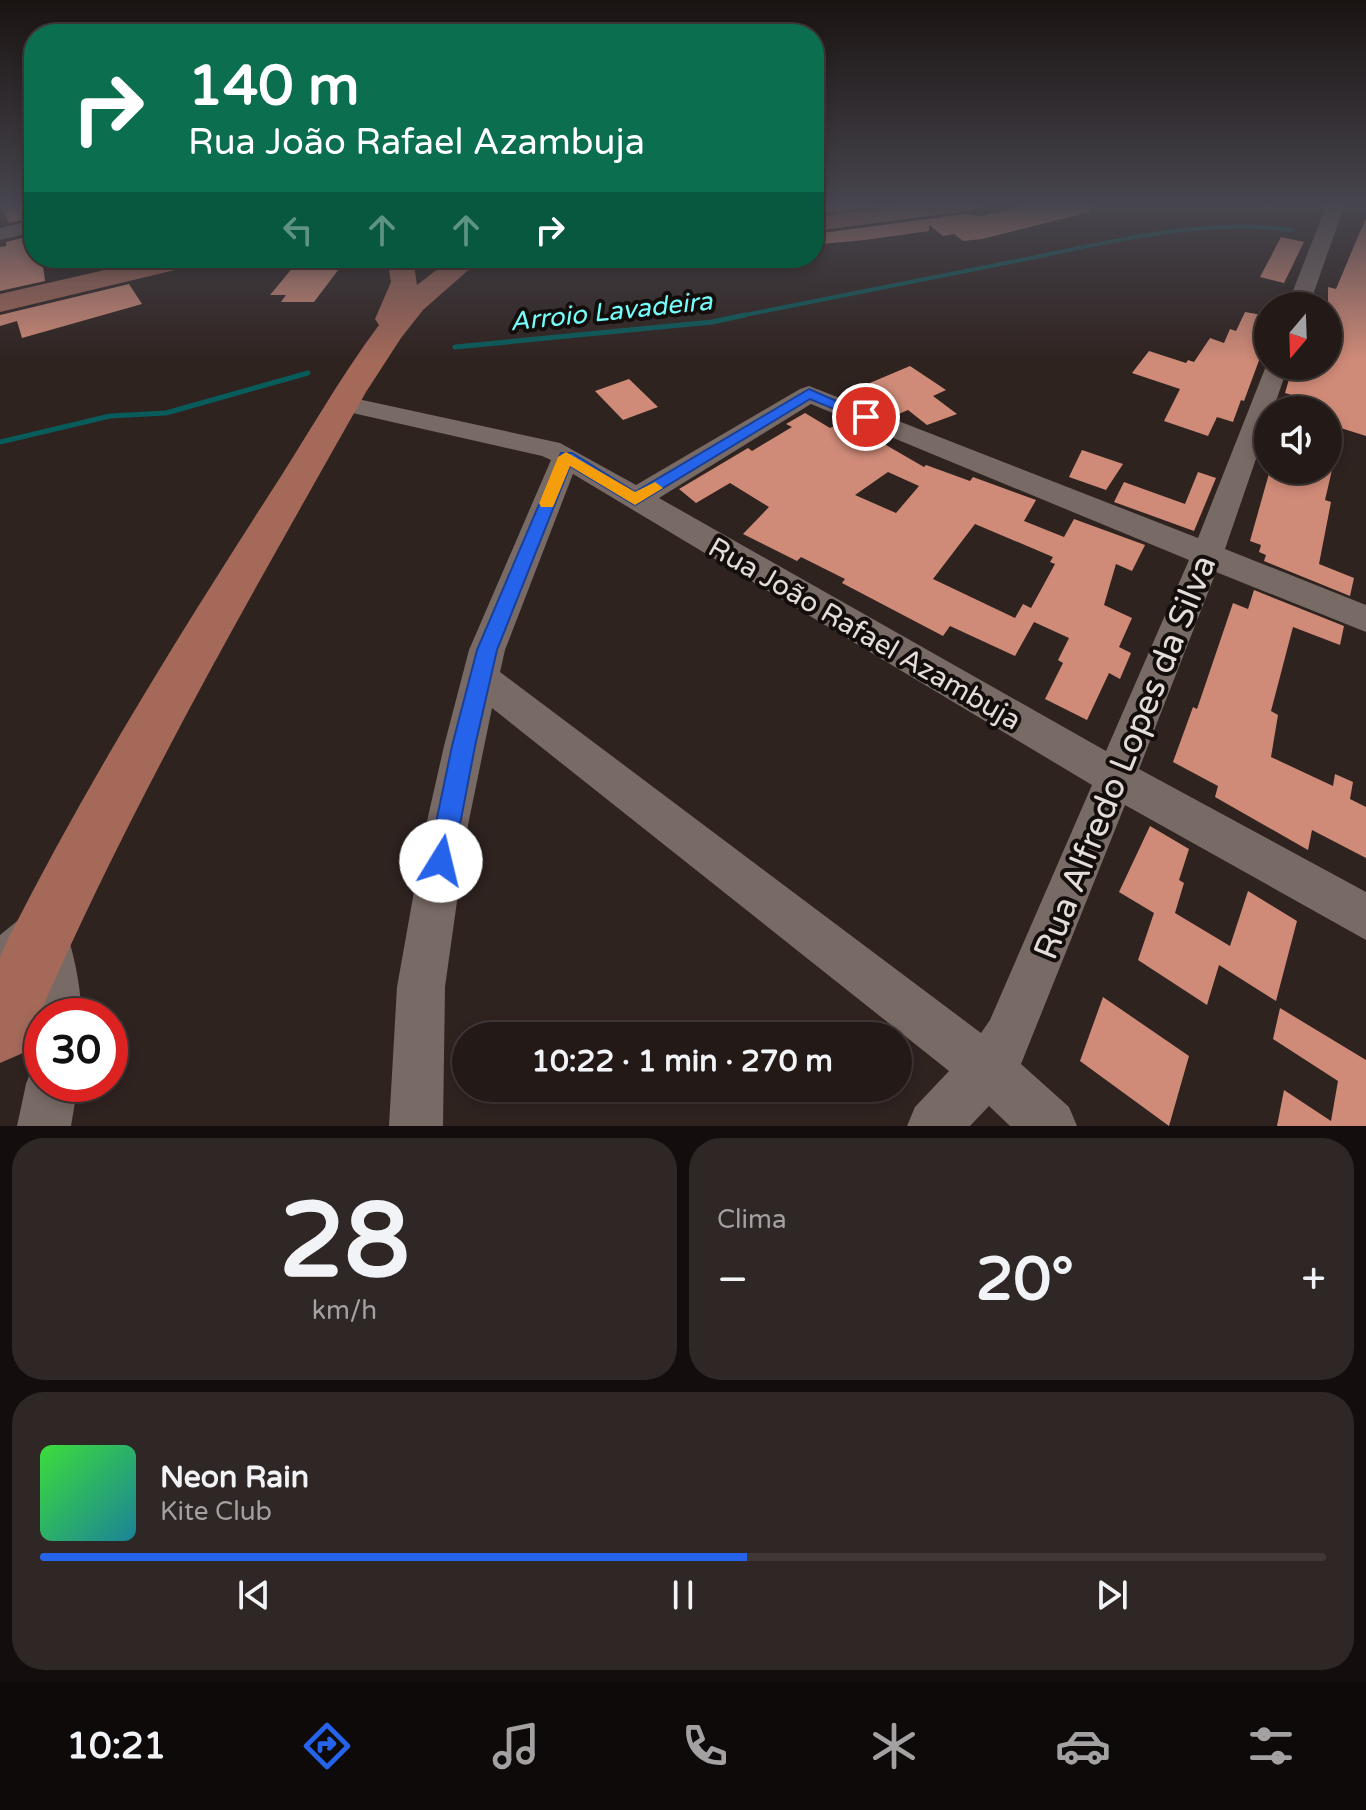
<!DOCTYPE html>
<html lang="pt">
<meta charset="utf-8">
<style>
:root{--surface:#231a18;--page:#2f2725;--text:#f1f3f6;--muted:#a3a1a2;--line:#403837;--accent:#2563eb}
body{margin:0;font-family:"Varela Round",sans-serif;background:var(--page);color:var(--text);height:100vh;display:flex;flex-direction:column;font-size:30px;white-space:nowrap}
*{box-sizing:border-box;margin:0}
p{font-size:26px;color:var(--muted)}
.icon{flex:none;width:44px;height:44px;fill:none;stroke:currentColor;stroke-width:2;stroke-linecap:round;stroke-linejoin:round}
.map{position:relative;height:1126px;overflow:hidden}
.sheet{display:flex;flex-direction:column;gap:12px;padding:12px;background:#130e0d;flex:1}
.sheet>*{flex:none}
.guide{position:absolute;left:24px;top:24px;width:800px;height:244px;border-radius:32px;box-shadow:0 4px 12px #0003,0 0 0 2px var(--line);background:#0b6e4f;color:#fff;overflow:hidden}
.needle{width:52px;rotate:199deg}
.buttons{position:absolute;left:1254px;top:292px;display:grid;gap:16px}
.buttons a{display:grid;place-items:center;width:88px;height:88px;border-radius:50%;background:var(--surface);box-shadow:0 4px 12px #0003,0 0 0 2px var(--line);font-size:40px}
.speed{position:absolute;left:24px;top:998px;display:flex;gap:16px;font-size:40px;font-weight:700;text-align:center}
.speed>*{display:grid;place-content:center;width:104px;height:104px;border-radius:50%;background:var(--surface);box-shadow:0 4px 12px #0003,0 0 0 2px var(--line);line-height:1}
.speed .limit{border:12px solid #d22;background:#fff;color:#111}
.pin{position:absolute;display:grid;place-items:center;width:68px;height:68px;color:#fff;margin:-34px;border:4px solid #fff;border-radius:50%;box-shadow:0 2px 8px #0007}
.me{position:absolute;width:88px;margin:-44px;rotate:9deg;stroke-linejoin:round;filter:drop-shadow(0 0 6px #0008)}
.turn{display:flex;align-items:center;gap:28px;height:168px;padding:0 32px;font-size:36px}
.turn .icon{width:104px;height:104px;stroke-width:2.5}
.turn b{display:block;font-size:56px;line-height:68px}
.lanes{display:flex;align-items:center;height:76px;padding:0 32px;background:#0003;justify-content:center;gap:40px;direction:ltr}
.lanes .off{opacity:.35}
.big{font-size:60px;font-weight:700;line-height:1.1}
.sheet .card{flex:1;display:flex;flex-direction:column;justify-content:center;gap:12px;min-width:0;padding:0 28px;border-radius:32px;background:var(--page)}
.sheet .dial{align-items:center;gap:0}
.dial b{font-size:104px;line-height:1}
.song{display:flex;align-items:center;gap:24px}
.cover{width:96px;height:96px;border-radius:12px;background:linear-gradient(135deg,hsl(120 70% 55%),hsl(190 70% 35%))}
.played{height:8px;border-radius:4px;background:linear-gradient(90deg,var(--accent) 55%,var(--line) 55%)}
.keys{display:flex;justify-content:space-around;direction:ltr}
.heat{display:flex;justify-content:space-between;align-items:center;font-size:44px;direction:ltr}
.sheet .tiles{flex:1;display:grid;gap:12px;grid-template-columns:1fr 1fr}
.card:last-child{grid-column:span 2}
.trip{position:absolute;left:452px;top:1022px;width:460px;height:80px;border-radius:40px;background:var(--surface);box-shadow:0 4px 12px #0003,0 0 0 2px var(--line);font-weight:700;line-height:80px;text-align:center}
.dock{display:flex;height:128px;justify-content:space-around;align-items:center;background:#0e0a0a;color:var(--muted)}
.dock .icon{width:56px;height:56px}
.dock .active{color:var(--accent)}
.dock b{font-size:36px;color:var(--text)}
.map>svg:first-child{display:block}
.lines{fill:none;stroke-linecap:round;stroke-linejoin:round}
.stream-far1{stroke:#085c5b;stroke-width:4}
.stream{stroke:#085c5b;stroke-width:5}
.building{fill:#d08b78;fill-rule:evenodd}
.minor{fill:#786a65;fill-rule:evenodd}
.major{fill:#a46959;fill-rule:evenodd}
.route{fill:#2563eb;stroke:#184099;stroke-width:2}
.slow{fill:#f59e0b}
.labels{text-anchor:middle;stroke-width:8;stroke-linejoin:round;paint-order:stroke}
.far-water-label{font-size:26px;font-style:italic;fill:#75fdfa;stroke:#130e0c}
.street-label{font-size:28px;fill:#e4dcd9;stroke:#130e0c}
.near-street-label{font-size:34px;fill:#e4dcd9;stroke:#130e0c}
</style>
<div class="map">
<svg width="1366" height="1126" viewBox="0 0 1366 1126">
<rect width="100%" height="100%" fill="#2f2320"/>
<g class="lines">
<path class="stream-far1" d="M 735,317 C 830,298 926,279 1021,260 C 1109,242 1201,218 1291,230"/>
<path class="stream" d="M 455,347 L 712,322 L 745,315
M 0,442 L 110,416 L 166,413 L 308,373"/>
</g>
<path class="building" d="M 0,204 L 23,204 L 33,217 L 9,223 Z
M 814,204 L 893,204 L 814,214 Z
M 1037,204 L 1089,204 L 1090,212 L 982,239 L 963,241 L 954,234 L 943,236 L 929,225 L 929,231 L 865,240 L 821,244 L 814,241 L 814,234 L 965,214 L 980,216 Z
M 1365,220 L 1366,220 L 1366,436 L 1328,424 L 1328,410 L 1295,410 L 1299,397 L 1285,393 L 1293,366 L 1328,366 L 1328,333 L 1337,319 L 1328,317 L 1328,287 L 1336,289 Z
M 34,235 L 34,258 L 42,258 L 45,281 L 0,291 L 0,247 L 6,246 L 6,242 Z
M 1281,237 L 1304,242 L 1284,283 L 1260,277 Z
M 299,260 L 345,261 L 314,302 L 281,302 L 286,295 L 270,295 Z
M 129,284 L 142,304 L 22,338 L 17,321 L 0,326 L 0,315 Z
M 1245,312 L 1268,316 L 1268,336 L 1244,401 L 1241,400 L 1233,422 L 1217,417 L 1208,436 L 1164,421 L 1180,389 L 1132,373 L 1149,351 L 1186,363 L 1188,360 L 1194,362 L 1210,338 L 1224,343 L 1230,329 L 1236,331 Z
M 910,366 L 946,390 L 933,396 L 957,414 L 927,425 L 908,410 L 894,416 L 872,407 L 851,391 Z
M 629,379 L 658,407 L 623,420 L 595,391 Z
M 805,413 L 830,428 L 844,421 L 864,429 L 860,430 L 924,467 L 926,465 L 970,481 L 973,477 L 1036,500 L 1024,521 L 1064,537 L 1074,519 L 1145,545 L 1132,571 L 1116,564 L 1104,605 L 1132,618 L 1119,647 L 1131,653 L 1120,679 L 1109,673 L 1087,720 L 1045,699 L 1063,663 L 1058,660 L 1069,638 L 1034,622 L 1015,656 L 950,626 L 943,636 L 842,583 L 845,579 L 801,557 L 797,561 L 743,534 L 769,507 L 730,483 L 696,503 L 679,489 L 748,448 L 752,451 L 792,427 L 786,424 ZM 888,472 L 919,486 L 896,513 L 855,495 ZM 975,524 L 1053,557 L 1050,562 L 1055,564 L 1031,608 L 1023,604 L 1015,618 L 933,579 Z
M 1082,450 L 1123,464 L 1106,490 L 1069,477 Z
M 1270,470 L 1332,470 L 1325,500 L 1331,502 L 1319,564 L 1354,578 L 1350,596 L 1264,561 L 1266,555 L 1259,552 L 1261,545 L 1250,541 Z
M 1198,472 L 1216,478 L 1194,531 L 1114,502 L 1124,482 L 1185,504 Z
M 1254,590 L 1344,626 L 1340,645 L 1293,627 L 1271,711 L 1278,715 L 1271,757 L 1333,786 L 1335,774 L 1353,782 L 1350,799 L 1366,807 L 1366,858 L 1312,830 L 1308,850 L 1215,797 L 1218,786 L 1173,762 L 1193,707 L 1197,709 L 1233,603 L 1248,609 Z
M 1150,826 L 1189,849 L 1179,880 L 1184,883 L 1175,913 L 1230,946 L 1248,891 L 1297,921 L 1276,1001 L 1219,965 L 1207,1005 L 1138,960 L 1154,913 L 1119,892 Z
M 1103,997 L 1189,1056 L 1169,1126 L 1080,1061 Z
M 1280,1008 L 1366,1060 L 1366,1126 L 1277,1126 L 1284,1090 L 1331,1121 L 1338,1081 L 1273,1039 Z"/>
<g class="lines">
<path class="minor" d="M 1327,204 L 1345,204 L 1309,306 L 1287,306 Z
M 34,220 L 34,232 L 0,240 L 0,228 Z
M 1268,361 L 1268,366 L 1288,366 L 1273,410 L 1268,410 L 1268,424 L 1225,549 L 1366,605 L 1366,632 L 1216,572 L 1139,769 L 1366,892 L 1366,940 L 1125,805 L 1021,1064 L 1069,1107 L 1077,1126 L 1010,1126 L 989,1106 L 970,1126 L 907,1126 L 915,1107 L 949,1071 L 492,708 L 467,830 L 445,987 L 443,1126 L 389,1126 L 397,987 L 425,830 L 444,746 L 469,650 L 551,460 L 542,456 L 335,409 L 331,404 L 335,399 L 344,396 L 560,443 L 636,485 L 800,389 L 809,386 L 1198,538 ZM 811,404 L 1189,560 L 1106,751 L 659,498 ZM 573,474 L 1092,785 L 990,1020 L 981,1033 L 500,672 L 505,650 Z
M 43,906 L 59,913 C 73,945 80,981 82,1016 L 42,1016 L 42,1035 L 32,1016 L 29,973 L 17,983 L 0,990 L 0,935 L 27,913 Z
M 42,1062 L 42,1084 L 78,1084 L 71,1126 L 17,1126 L 26,1084 L 33,1065 Z"/>
<path class="major" d="M 915,204 L 980,204 L 976,209 L 968,211 L 814,231 L 814,217 Z
M 157,258 L 204,258 L 200,264 L 0,312 L 0,294 Z
M 387,258 L 413,258 L 417,285 L 452,258 L 482,258 L 423,310 L 401,338 L 366,392 C 243,610 120,822 23,1053 L 0,1063 L 0,957 L 9,937 C 86,785 175,641 267,498 C 305,440 338,380 379,325 L 375,319 L 391,282 Z"/>
</g>
<linearGradient id="sky" x2="0" y2="1"><stop stop-color="#1a1312"/><stop offset="0.57" stop-color="#47454e"/><stop offset="1" stop-color="#47454e" stop-opacity="0"/></linearGradient>
<rect width="1366" height="361" fill="url(#sky)"/>
<path class="route" d="M 809,389 L 873,417 L 871,420 L 861,420 L 810,399 L 635,505 L 570,466 L 497,650 L 475,746 L 453,861 L 450,870 L 441,874 L 432,870 L 428,861 L 452,746 L 477,650 L 561,453 L 572,453 L 635,492 Z"/>
<path class="slow" d="M 566,452 L 635,492 L 655,482 L 663,488 L 635,505 L 570,466 L 553,507 L 541,507 L 539,503 L 558,457 Z"/>
<g class="labels">
<g class="far-water-label">
<text transform="translate(611 311) rotate(-6)" y="9">Arroio Lavadeira</text>
</g>
<g class="street-label">
<text transform="translate(865 633) rotate(30)" y="10">Rua João Rafael Azambuja</text>
</g>
<g class="near-street-label">
<text transform="translate(1124 757) rotate(-68)" y="12">Rua Alfredo Lopes da Silva</text>
</g>
</g>
</svg>
<div class="buttons">
<a><svg class="needle" viewBox="-14 -14 28 28"><path d="M0-13l5 13h-10z" fill="#e53935"/><path d="M0 13l5-13h-10z" fill="#a3a1a2"/></svg></a>
<a><svg class="icon" aria-label="sound" viewBox="0 0 24 24"><path d="M4 9h4l5-4v14l-5-4H4zM17 9q2 3 0 6"/></svg></a>
</div>
<div class="speed"><div class="limit">30</div></div>
<div class="pin" style="left:866px;top:417px;background:#d93025"><svg class="icon" aria-label="arrive" viewBox="0 0 24 24"><path d="M6 21V4h12l-3 4 3 4H6"/></svg></div>
<svg class="me" style="left:441px;top:861px" viewBox="-20 -20 40 40"><circle r="19" fill="#fff"/><path d="M0-13L10 11 0 6-10 11z" fill="#2563eb"/></svg>
<div class="trip">10:22 · 1 min · 270 m</div>
<div class="guide">
<div class="turn"><svg class="icon" aria-label="right" viewBox="0 0 24 24"><path d="M7 20v-9h11M14 6l5 5-5 5"/></svg><div><b>140 m</b>Rua João Rafael Azambuja</div></div>
<div class="lanes"><svg class="icon off" aria-label="left" viewBox="0 0 24 24"><path d="M17 20v-9H6M10 6l-5 5 5 5"/></svg><svg class="icon off" aria-label="ahead" viewBox="0 0 24 24"><path d="M12 20V5M6 11l6-6 6 6"/></svg><svg class="icon off" aria-label="ahead" viewBox="0 0 24 24"><path d="M12 20V5M6 11l6-6 6 6"/></svg><svg class="icon" aria-label="right" viewBox="0 0 24 24"><path d="M7 20v-9h11M14 6l5 5-5 5"/></svg></div>
</div>
</div>
<section class="sheet">
<div class="tiles">
<div class="card dial"><b>28</b><p>km/h</p></div>
<div class="card"><p>Clima</p>
<div class="heat"><a>−</a><b class="big">20°</b><a>+</a></div>
</div>
<div class="card">
<div class="song"><i class="cover"></i><div><b>Neon Rain</b><p>Kite Club</p></div></div>
<div class="played"></div>
<div class="keys"><svg class="icon" aria-label="previous" viewBox="0 0 24 24"><path d="M18 5L8 12l10 7zM5 5v14"/></svg><svg class="icon" aria-label="pause" viewBox="0 0 24 24"><path d="M8 5v14M16 5v14"/></svg><svg class="icon" aria-label="next" viewBox="0 0 24 24"><path d="M6 5l10 7-10 7zM19 5v14"/></svg></div>
</div>
</div>
</section>
<nav class="dock">
<b>10:21</b>
<svg class="icon active" aria-label="directions" viewBox="0 0 24 24"><path d="M12 3l9 9-9 9-9-9zM9 14v-3h6M13 9l2 2-2 2"/></svg>
<svg class="icon" aria-label="music" viewBox="0 0 24 24"><path d="M9 18V5l10-2v13"/><circle cx="6" cy="18" r="3"/><circle cx="16" cy="16" r="3"/></svg>
<svg class="icon" aria-label="phone" viewBox="0 0 24 24"><path d="M5 4h4l2 5-3 2q2 4 5 5l2-3 5 2v4C11 20 4 13 5 4z"/></svg>
<svg class="icon" aria-label="climate" viewBox="0 0 24 24"><path d="M12 3v18M4 7l16 10M4 17L20 7"/></svg>
<svg class="icon" aria-label="car" viewBox="0 0 24 24"><path d="M5 17H2v-5l4-1 3-4h7l3 4 3 1v5h-3M9 17h6M6 11h13"/><circle cx="7" cy="17" r="2"/><circle cx="17" cy="17" r="2"/></svg>
<svg class="icon" aria-label="filters" viewBox="0 0 24 24"><path d="M4 7h16M4 17h16"/><circle cx="9" cy="7" r="2"/><circle cx="15" cy="17" r="2"/></svg>
</nav>
